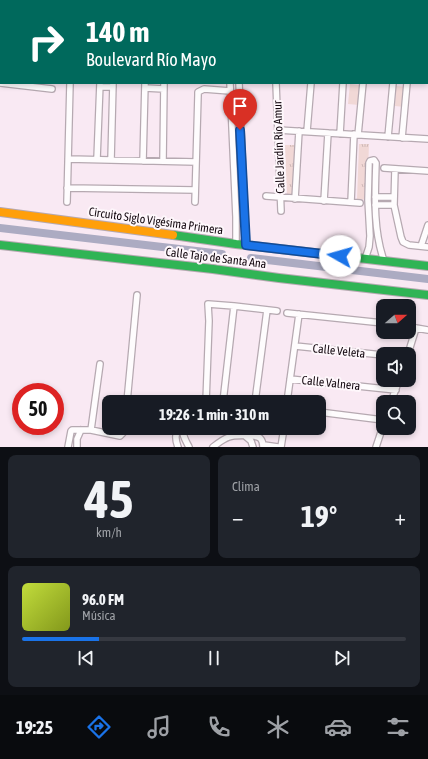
<!DOCTYPE html>
<html lang="es">
<meta charset="utf-8">
<style>
:root{--surface:#171b24;--page:#20242c;--text:#f1f3f6;--muted:#9ea1a6;--line:#363941;--accent:#1a73e8}
body{margin:0;font-family:"Asap Condensed",sans-serif;background:var(--page);color:var(--text);height:100vh;display:flex;flex-direction:column;font-size:15px;white-space:nowrap}
*{box-sizing:border-box;margin:0}
p{font-size:13px;color:var(--muted)}
.icon{flex:none;width:22px;height:22px;fill:none;stroke:currentColor;stroke-width:2;stroke-linecap:round;stroke-linejoin:round}
.map{position:relative;height:447px;overflow:hidden}
.side{display:flex;flex-direction:column;gap:8px;padding:8px;background:#0d0f14;flex:1}
.side>*{flex:none}
.banner{position:absolute;left:0px;top:0px;width:428px;height:84px;box-shadow:0 2px 6px #0003;background:#00695c;color:#fff;overflow:hidden}
.needle{width:26px;rotate:70deg}
.controls{position:absolute;left:376px;top:299px;display:grid;gap:8px}
.controls a{display:grid;place-items:center;width:40px;height:40px;border-radius:8px;background:var(--surface);box-shadow:0 2px 6px #0003;font-size:20px}
.speed{position:absolute;left:12px;top:383px;display:flex;gap:8px;font-size:20px;font-weight:700;text-align:center}
.speed>*{display:grid;place-content:center;width:52px;height:52px;border-radius:50%;background:var(--surface);box-shadow:0 2px 6px #0003;line-height:1}
.speed .limit{border:6px solid #d22;background:#fff;color:#111}
.pin{position:absolute;display:grid;place-items:center;width:34px;height:34px;color:#fff;margin:-41px -17px;border-radius:50% 50% 50% 0;rotate:-45deg;box-shadow:0 0 4px #0007}
.pin .icon{rotate:45deg}
.me{position:absolute;width:44px;margin:-22px;rotate:277deg;stroke-linejoin:round;filter:drop-shadow(0 0 3px #0008)}
.turn{display:flex;align-items:center;gap:14px;height:84px;padding:0 20px;font-size:18px}
.turn .icon{width:52px;height:52px;stroke-width:2.5}
.turn b{display:block;font-size:28px;line-height:34px}
.big{font-size:30px;font-weight:700;line-height:1.1}
.side .widget{flex:1;display:flex;flex-direction:column;justify-content:center;gap:6px;min-width:0;padding:0 14px;border-radius:8px;background:var(--page)}
.side .dial{align-items:center;gap:0}
.dial b{font-size:52px;line-height:1}
.song{display:flex;align-items:center;gap:12px}
.cover{width:48px;height:48px;border-radius:6px;background:linear-gradient(135deg,hsl(70 70% 55%),hsl(70 70% 35%))}
.played{height:4px;border-radius:2px;background:linear-gradient(90deg,var(--accent) 20%,var(--line) 20%)}
.keys{display:flex;justify-content:space-around;direction:ltr}
.heat{display:flex;justify-content:space-between;align-items:center;font-size:22px;direction:ltr}
.side .tiles{flex:1;display:grid;gap:8px;grid-template-columns:1fr 1fr}
.widget:last-child{grid-column:span 2}
.trip{position:absolute;left:102px;top:395px;width:224px;height:40px;border-radius:8px;background:var(--surface);box-shadow:0 2px 6px #0003;font-weight:700;line-height:40px;text-align:center}
.dock{display:flex;height:64px;justify-content:space-around;align-items:center;background:#090b0e;color:var(--muted)}
.dock .icon{width:28px;height:28px}
.dock .active{color:var(--accent)}
.dock b{font-size:18px;color:var(--text)}
.map>svg:first-child{display:block}
.park{fill:url(#park-tufts)}
.pitch{fill:#f1d8d6}
.lines{fill:none;stroke-linecap:round;stroke-linejoin:round}
.river{stroke:#acabc2;stroke-width:8}
.street-casing{stroke:#b6a9b1;stroke-width:8}
.fast-casing{stroke:#b6a9b1;stroke-width:10}
.slow-casing{stroke:#b6a9b1;stroke-width:10}
.street{stroke:#fefcfd;stroke-width:5.5}
.fast{stroke:#30b455;stroke-width:8}
.slow{stroke:#ff9f0a;stroke-width:8}
.route-casing{stroke:#114b97;stroke-width:10}
.route{stroke:#1a73e8;stroke-width:7}
.labels{text-anchor:middle;stroke-width:4;stroke-linejoin:round;paint-order:stroke}
.street-label{font-size:12px;fill:#140910;stroke:#fef7fb}
</style>
<div class="map">
<svg width="428" height="447" viewBox="0 0 428 447">
<defs>
<pattern id="park-tufts" width="24" height="20" patternUnits="userSpaceOnUse"><rect width="24" height="20" fill="#f1d8d6"/><path d="M3 7l-1-3M5 7V3M7 7l1-3M15 17l-1-3M17 17v-4M19 17l1-3" fill="none" stroke="#ceb8b7"/></pattern>
</defs>
<rect width="100%" height="100%" fill="#f9e9f3"/>
<path class="park" d="M 359,144 L 369,144 L 367,200 L 357,199 Z
M 285,145 L 296,145 L 293,195 L 287,195 Z"/>
<path class="pitch" d="M 350,84 L 360,85 L 359,105 L 348,104 Z
M 396,86 L 407,87 L 405,107 L 395,106 Z"/>
<g class="lines">
<path class="river" d="M 0,228 L 222,254
M 251,258 L 428,279"/>
<defs>
<path id="street" d="M 381,0 L 400,1
M 14,1 L 14,0
M 42,1 L 42,0
M 73,1 L 73,0
M 199,1 L 199,0
M 234,1 L 234,0
M 243,1 L 243,0
M 292,1 L 292,0
M 315,1 L 315,0
M 348,1 L 348,0
M 367,1 L 367,0
M 427,3 L 428,3
M 0,83 L 52,89
M 230,83 L 236,217 L 236,244
M 239,83 L 246,245
M 276,83 L 281,211
M 100,87 L 113,87
M 145,88 L 164,89
M 278,130 L 428,139
M 307,131 L 311,83
M 340,134 L 343,83
M 358,135 L 363,83
M 388,137 L 393,83
M 402,138 L 407,83
M 68,159 L 196,162
M 97,159 L 100,83
M 111,160 L 113,83
M 143,161 L 145,83
M 163,161 L 164,83
M 384,168 L 428,171
M 395,169 L 394,205 L 401,237 L 403,242 L 409,245 L 428,247
M 67,188 L 195,190
M 266,196 L 360,203
M 375,197 L 394,197
M 295,199 L 299,131
M 324,201 L 328,133
M 67,202 L 70,83
M 195,202 L 198,95 L 198,92 L 204,89 L 230,91
M 351,202 L 354,134
M 375,205 L 394,205
M 421,246 L 428,225
M 365,259 L 369,247 L 370,236 L 368,200 L 369,163 L 370,161 L 374,160 L 376,163 C 375,196 373,229 384,261
M 287,313 L 383,323
M 409,326 L 416,328 L 428,330
M 295,346 L 383,355
M 408,354 L 416,328
M 290,379 L 396,390
M 127,402 L 137,295
M 206,402 L 209,321 L 208,304 L 234,306 L 277,311
M 223,402 L 234,306
M 255,402 L 267,310
M 287,402 L 299,314
M 391,402 L 399,380
M 319,412 L 383,420
M 184,428 C 181,434 186,441 189,447
M 91,430 L 100,364
M 245,436 L 251,441 L 253,447
M 264,445 L 278,447
M 68,447 L 71,431 L 72,430 L 91,430 L 120,436 L 124,432 L 125,428
M 77,447 L 77,439 L 81,430
M 178,447 C 175,439 174,431 183,428
M 213,447 C 218,443 223,439 229,437 C 234,435 256,435 260,438 C 263,441 263,444 263,447
M 281,447 L 284,428
M 376,447 L 383,426"/>
<path id="fast" d="M 173,235 L 236,244 L 428,266
M 0,245 L 213,269 L 279,278 L 428,295"/>
<path id="slow" d="M 0,212 L 173,235"/>
</defs>
<use href="#street" class="street-casing"/>
<use href="#fast" class="fast-casing"/>
<use href="#slow" class="slow-casing"/>
<use href="#street" class="street"/>
<use href="#fast" class="fast"/>
<use href="#slow" class="slow"/>
</g>
<g class="lines">
<defs>
<path id="route" d="M 240,130 L 246,245 L 340,256"/>
</defs>
<use href="#route" class="route-casing"/>
<use href="#route" class="route"/>
</g>
<g class="labels">
<g class="street-label">
<text transform="translate(279 147) rotate(-92)" y="4">Calle Jardín Río Amur</text>
<text transform="translate(156 221) rotate(8)" y="4">Circuito Siglo Vigésima Primera</text>
<text transform="translate(216 258) rotate(7)" y="4">Calle Tajo de Santa Ana</text>
<text transform="translate(339 351) rotate(6)" y="4">Calle Veleta</text>
<text transform="translate(331 383) rotate(6)" y="4">Calle Valnera</text>
</g>
</g>
</svg>
<div class="controls">
<a><svg class="needle" viewBox="-14 -14 28 28"><path d="M0-13l5 13h-10z" fill="#e53935"/><path d="M0 13l5-13h-10z" fill="#9ea1a6"/></svg></a>
<a><svg class="icon" aria-label="sound" viewBox="0 0 24 24"><path d="M4 9h4l5-4v14l-5-4H4zM17 9q2 3 0 6"/></svg></a>
<a><svg class="icon" aria-label="search" viewBox="0 0 24 24"><circle cx="10" cy="10" r="6"/><path d="M15 15l6 6"/></svg></a>
</div>
<div class="speed"><div class="limit">50</div></div>
<div class="pin" style="left:240px;top:130px;background:#d93025"><svg class="icon" aria-label="arrive" viewBox="0 0 24 24"><path d="M6 21V4h12l-3 4 3 4H6"/></svg></div>
<svg class="me" style="left:340px;top:256px" viewBox="-20 -20 40 40"><circle r="19" fill="#fff"/><path d="M0-13L10 11 0 6-10 11z" fill="#1a73e8"/></svg>
<div class="trip">19:26 · 1 min · 310 m</div>
<div class="banner">
<div class="turn"><svg class="icon" aria-label="right" viewBox="0 0 24 24"><path d="M7 20v-9h11M14 6l5 5-5 5"/></svg><div><b>140 m</b>Boulevard Río Mayo</div></div>
</div>
</div>
<section class="side">
<div class="tiles">
<div class="widget dial"><b>45</b><p>km/h</p></div>
<div class="widget"><p>Clima</p>
<div class="heat"><a>−</a><b class="big">19°</b><a>+</a></div>
</div>
<div class="widget">
<div class="song"><i class="cover"></i><div><b>96.0 FM</b><p>Música</p></div></div>
<div class="played"></div>
<div class="keys"><svg class="icon" aria-label="previous" viewBox="0 0 24 24"><path d="M18 5L8 12l10 7zM5 5v14"/></svg><svg class="icon" aria-label="pause" viewBox="0 0 24 24"><path d="M8 5v14M16 5v14"/></svg><svg class="icon" aria-label="next" viewBox="0 0 24 24"><path d="M6 5l10 7-10 7zM19 5v14"/></svg></div>
</div>
</div>
</section>
<nav class="dock">
<b>19:25</b>
<svg class="icon active" aria-label="directions" viewBox="0 0 24 24"><path d="M12 3l9 9-9 9-9-9zM9 14v-3h6M13 9l2 2-2 2"/></svg>
<svg class="icon" aria-label="music" viewBox="0 0 24 24"><path d="M9 18V5l10-2v13"/><circle cx="6" cy="18" r="3"/><circle cx="16" cy="16" r="3"/></svg>
<svg class="icon" aria-label="phone" viewBox="0 0 24 24"><path d="M5 4h4l2 5-3 2q2 4 5 5l2-3 5 2v4C11 20 4 13 5 4z"/></svg>
<svg class="icon" aria-label="climate" viewBox="0 0 24 24"><path d="M12 3v18M4 7l16 10M4 17L20 7"/></svg>
<svg class="icon" aria-label="car" viewBox="0 0 24 24"><path d="M5 17H2v-5l4-1 3-4h7l3 4 3 1v5h-3M9 17h6M6 11h13"/><circle cx="7" cy="17" r="2"/><circle cx="17" cy="17" r="2"/></svg>
<svg class="icon" aria-label="filters" viewBox="0 0 24 24"><path d="M4 7h16M4 17h16"/><circle cx="9" cy="7" r="2"/><circle cx="15" cy="17" r="2"/></svg>
</nav>
